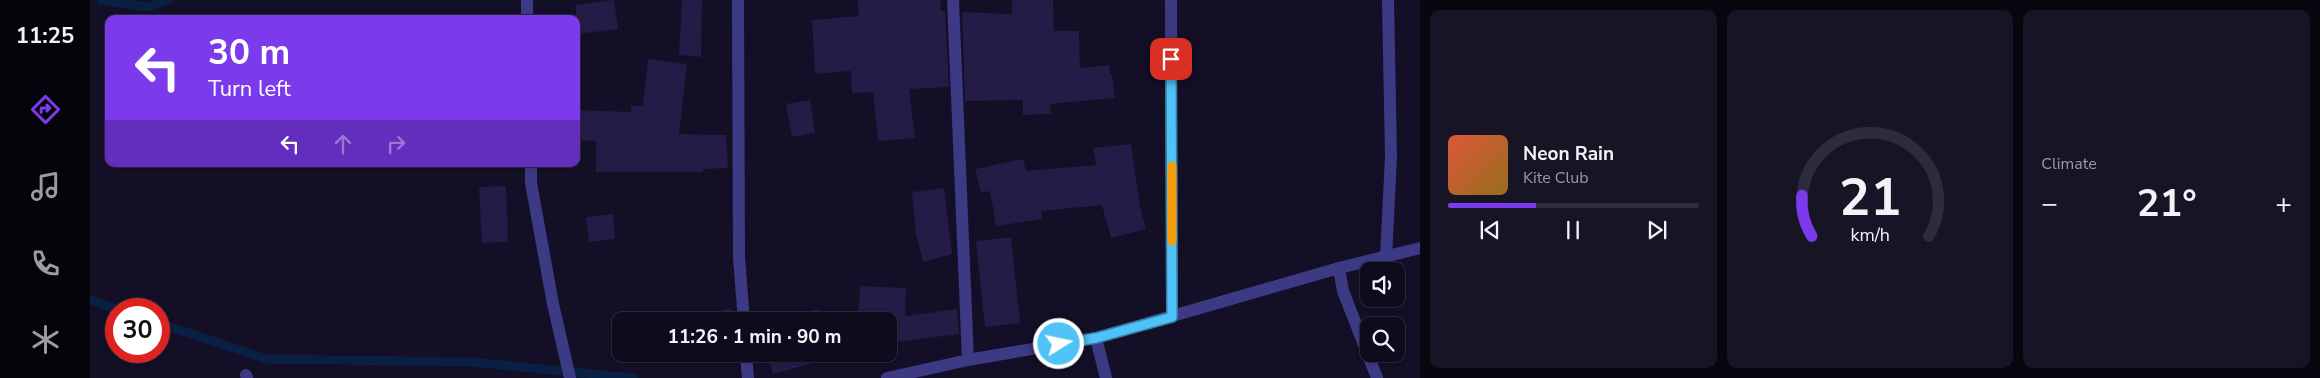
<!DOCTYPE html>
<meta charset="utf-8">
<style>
:root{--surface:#0e0b1c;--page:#171425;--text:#f1f3f6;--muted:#9b9ba3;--line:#2e2b3b;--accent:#7c3aed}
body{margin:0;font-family:"Nunito Sans",sans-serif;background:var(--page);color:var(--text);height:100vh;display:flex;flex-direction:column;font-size:19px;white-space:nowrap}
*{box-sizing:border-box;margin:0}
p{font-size:16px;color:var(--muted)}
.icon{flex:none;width:28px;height:28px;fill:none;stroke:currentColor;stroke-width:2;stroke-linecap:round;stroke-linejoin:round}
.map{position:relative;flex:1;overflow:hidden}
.sheet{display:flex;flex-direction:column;gap:10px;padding:10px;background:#08060f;width:900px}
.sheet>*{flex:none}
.banner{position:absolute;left:15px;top:15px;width:475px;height:152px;border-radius:10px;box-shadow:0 1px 4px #0004,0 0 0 1px var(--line);background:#7c3aed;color:#fff;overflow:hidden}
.controls{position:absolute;left:1270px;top:262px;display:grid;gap:10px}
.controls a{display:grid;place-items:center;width:45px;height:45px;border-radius:10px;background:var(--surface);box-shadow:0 1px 4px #0004,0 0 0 1px var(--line);font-size:25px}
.speed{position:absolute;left:15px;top:298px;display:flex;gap:10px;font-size:25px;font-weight:700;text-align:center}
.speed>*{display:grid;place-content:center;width:65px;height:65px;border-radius:50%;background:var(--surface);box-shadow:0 1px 4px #0004,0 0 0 1px var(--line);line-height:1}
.speed .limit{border:8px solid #d22;background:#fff;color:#111}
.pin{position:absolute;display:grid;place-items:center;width:42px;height:42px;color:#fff;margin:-21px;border-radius:10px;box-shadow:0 2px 8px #0006}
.me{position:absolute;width:55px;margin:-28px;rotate:80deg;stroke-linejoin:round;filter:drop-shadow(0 0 4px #0008)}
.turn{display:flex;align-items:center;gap:18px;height:105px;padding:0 20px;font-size:22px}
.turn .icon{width:65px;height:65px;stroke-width:2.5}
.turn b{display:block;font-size:35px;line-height:42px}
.lanes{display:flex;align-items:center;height:48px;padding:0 20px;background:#0003;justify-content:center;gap:25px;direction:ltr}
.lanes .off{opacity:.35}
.big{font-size:38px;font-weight:700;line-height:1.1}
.sheet .tile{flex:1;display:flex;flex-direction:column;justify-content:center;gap:8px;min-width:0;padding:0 18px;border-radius:10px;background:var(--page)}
.sheet .dial{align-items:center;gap:0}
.dial svg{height:130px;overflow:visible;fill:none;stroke:var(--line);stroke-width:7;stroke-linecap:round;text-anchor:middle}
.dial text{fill:var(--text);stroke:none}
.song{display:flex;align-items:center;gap:15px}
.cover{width:60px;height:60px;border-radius:8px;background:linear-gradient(135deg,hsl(10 70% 55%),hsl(40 70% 35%))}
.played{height:5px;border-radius:2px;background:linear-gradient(90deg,var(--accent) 35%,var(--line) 35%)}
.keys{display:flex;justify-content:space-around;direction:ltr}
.heat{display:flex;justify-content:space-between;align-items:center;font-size:28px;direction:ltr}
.sheet .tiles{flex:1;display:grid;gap:10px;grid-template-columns:repeat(3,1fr)}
.trip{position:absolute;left:522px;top:312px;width:285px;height:50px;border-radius:10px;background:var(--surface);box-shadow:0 1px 4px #0004,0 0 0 1px var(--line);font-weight:700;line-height:50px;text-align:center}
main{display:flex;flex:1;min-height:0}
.dock{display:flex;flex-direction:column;width:90px;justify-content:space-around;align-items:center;background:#06040b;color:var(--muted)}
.dock .icon{width:35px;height:35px}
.dock .current{color:var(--accent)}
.dock b{font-size:22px;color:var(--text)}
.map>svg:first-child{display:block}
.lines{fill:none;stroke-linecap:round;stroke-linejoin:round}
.stream{stroke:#0a1f44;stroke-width:9}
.building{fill:#241b47}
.street{stroke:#3d3a85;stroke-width:12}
.route-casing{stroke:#337fa1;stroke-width:12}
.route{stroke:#4fc3f7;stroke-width:9}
.slow{stroke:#f59e0b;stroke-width:9}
</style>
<main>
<nav class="dock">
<b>11:25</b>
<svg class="icon current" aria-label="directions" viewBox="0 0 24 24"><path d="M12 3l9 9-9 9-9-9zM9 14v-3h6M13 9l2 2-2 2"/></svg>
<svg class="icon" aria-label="music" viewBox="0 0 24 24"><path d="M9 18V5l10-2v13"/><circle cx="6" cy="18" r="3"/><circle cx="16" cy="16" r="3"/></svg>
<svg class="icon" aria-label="phone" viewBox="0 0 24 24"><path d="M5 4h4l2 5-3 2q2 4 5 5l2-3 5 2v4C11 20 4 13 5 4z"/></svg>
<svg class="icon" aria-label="climate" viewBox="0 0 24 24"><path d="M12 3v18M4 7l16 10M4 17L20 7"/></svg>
</nav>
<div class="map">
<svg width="1330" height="378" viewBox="0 0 1330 378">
<rect width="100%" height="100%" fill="#130f26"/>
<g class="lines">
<path class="stream" d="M 12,0 L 56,7 L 79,0
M 0,300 L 26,309
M 69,323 L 176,359 L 381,362 L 543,378"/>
</g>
<path class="building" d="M 524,0 L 528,29 L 486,34 L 486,5 Z
M 592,0 L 612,0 L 611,57 L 589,55 Z
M 767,0 L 850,0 L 851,11 L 855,11 L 859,87 L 819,89 L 825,138 L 788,141 L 783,92 L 762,93 L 761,71 L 725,74 L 722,20 L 769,16 Z
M 922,0 L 963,0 L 964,31 L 989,31 L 990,68 L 1019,65 L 1020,74 L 1022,74 L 1025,98 L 960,104 L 961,114 L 933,115 L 933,100 L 875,101 L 872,12 L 922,14 Z
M 558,59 L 597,64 L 589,134 L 636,135 L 638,168 L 613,169 L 613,172 L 506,172 L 506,141 L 486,140 L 486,110 L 541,112 L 541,106 L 553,106 Z
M 720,100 L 725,133 L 702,137 L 696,104 Z
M 1041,144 L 1050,206 L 1056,229 L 1021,238 L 1012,205 L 951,211 L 952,219 L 906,226 L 900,191 L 891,193 L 885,169 L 933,159 L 936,171 L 1006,165 L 1003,148 Z
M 416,186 L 418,242 L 392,243 L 389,187 Z
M 854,188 L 862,254 L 833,262 L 826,234 L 822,192 Z
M 523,214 L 525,239 L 499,242 L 496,217 Z
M 921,237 L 930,323 L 895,327 L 886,241 Z
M 770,286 L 816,288 L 815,316 L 867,309 L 869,334 L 799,343 L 799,321 L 768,321 Z
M 641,308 L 644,321 L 592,321 Z
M 728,309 L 731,321 L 687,321 L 687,320 Z
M 678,354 L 740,354 L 741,358 L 683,374 Z"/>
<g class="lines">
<path class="street" d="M 648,0 L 649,258 L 654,321
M 863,0 L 878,360
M 1081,0 L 1082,317
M 437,19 L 437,0
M 441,164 L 441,183 L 463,304 L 480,378
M 1296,257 L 1301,157 L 1298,0
M 1249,268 L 1253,291 L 1287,378
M 1006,338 L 1016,378
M 656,354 L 658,378
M 156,375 L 157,378
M 797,378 L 878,360 L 1006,338 L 1249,268 L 1330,248"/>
</g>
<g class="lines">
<defs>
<path id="route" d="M 969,344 L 1006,338 L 1082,317 L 1081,59"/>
</defs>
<use href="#route" class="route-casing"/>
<use href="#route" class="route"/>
<path class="slow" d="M 1082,166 L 1082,241"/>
</g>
</svg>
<div class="controls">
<a><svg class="icon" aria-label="sound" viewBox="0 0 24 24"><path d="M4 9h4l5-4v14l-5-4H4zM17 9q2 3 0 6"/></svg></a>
<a><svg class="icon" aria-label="search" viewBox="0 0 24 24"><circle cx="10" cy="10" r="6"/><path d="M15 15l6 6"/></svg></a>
</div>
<div class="speed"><div class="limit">30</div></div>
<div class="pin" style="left:1081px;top:59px;background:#d93025"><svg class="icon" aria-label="arrive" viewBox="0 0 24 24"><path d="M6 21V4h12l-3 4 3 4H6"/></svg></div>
<svg class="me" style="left:969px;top:344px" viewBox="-20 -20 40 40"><circle r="17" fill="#4fc3f7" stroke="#fff" stroke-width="3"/><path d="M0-11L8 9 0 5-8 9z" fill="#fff"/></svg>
<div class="trip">11:26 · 1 min · 90 m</div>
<div class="banner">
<div class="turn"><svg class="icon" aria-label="left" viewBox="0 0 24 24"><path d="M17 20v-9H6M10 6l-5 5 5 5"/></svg><div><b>30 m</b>Turn left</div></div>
<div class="lanes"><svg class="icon" aria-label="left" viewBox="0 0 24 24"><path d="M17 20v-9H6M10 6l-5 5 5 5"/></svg><svg class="icon off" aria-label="ahead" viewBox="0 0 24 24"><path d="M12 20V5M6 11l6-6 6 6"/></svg><svg class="icon off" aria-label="right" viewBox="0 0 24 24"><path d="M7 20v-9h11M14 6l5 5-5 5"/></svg></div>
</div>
</div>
<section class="sheet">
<div class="tiles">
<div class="tile">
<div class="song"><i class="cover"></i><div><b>Neon Rain</b><p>Kite Club</p></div></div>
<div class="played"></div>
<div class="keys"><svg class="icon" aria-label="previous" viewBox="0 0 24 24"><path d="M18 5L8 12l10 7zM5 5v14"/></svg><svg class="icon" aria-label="pause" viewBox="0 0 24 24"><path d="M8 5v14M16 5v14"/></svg><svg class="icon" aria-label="next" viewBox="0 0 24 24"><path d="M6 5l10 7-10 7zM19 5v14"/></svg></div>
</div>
<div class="tile dial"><svg viewBox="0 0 100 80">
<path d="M14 69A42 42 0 1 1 86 69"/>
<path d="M14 69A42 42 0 0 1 8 44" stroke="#7c3aed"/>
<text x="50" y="56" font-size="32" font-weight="700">21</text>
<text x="50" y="72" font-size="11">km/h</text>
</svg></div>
<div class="tile"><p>Climate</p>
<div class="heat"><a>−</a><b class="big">21°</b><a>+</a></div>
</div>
</div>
</section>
</main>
